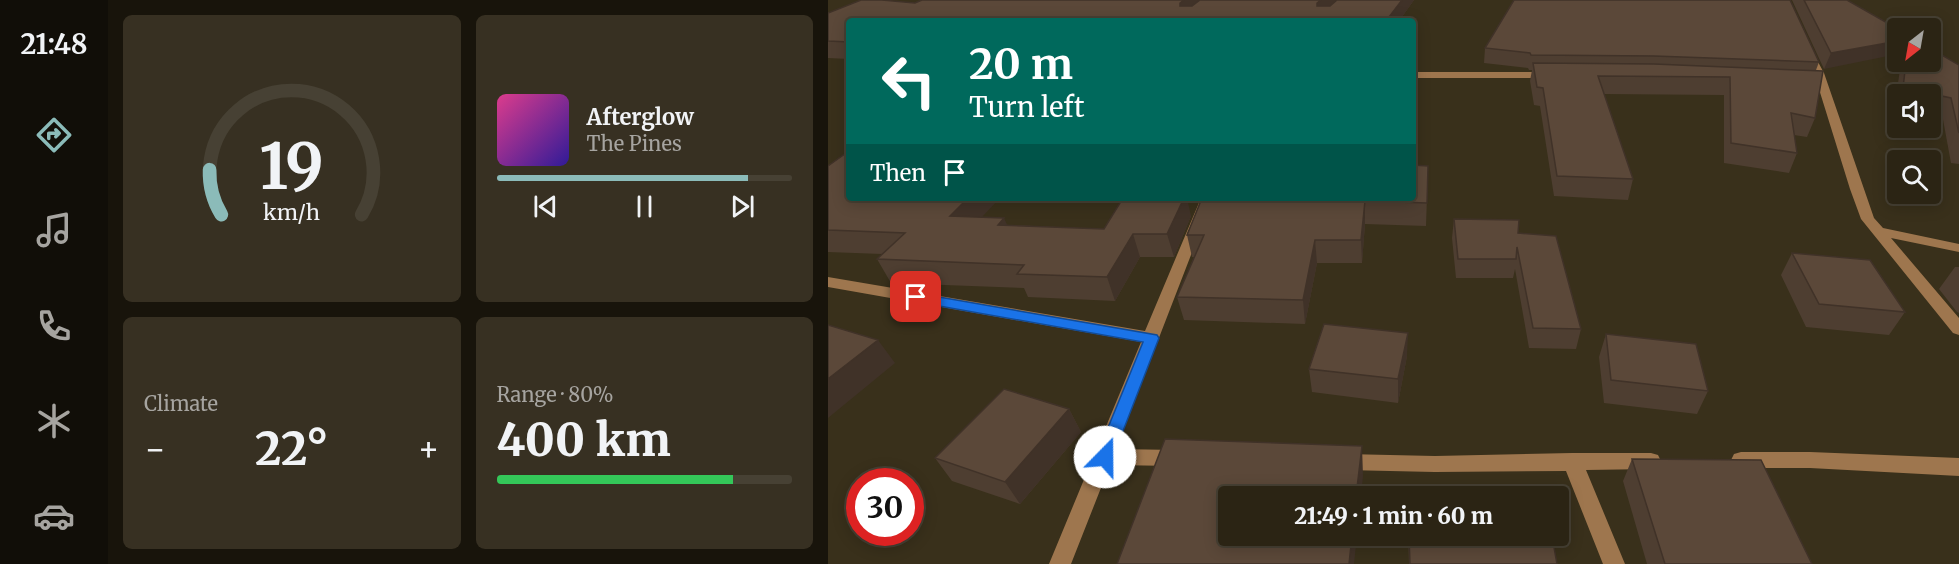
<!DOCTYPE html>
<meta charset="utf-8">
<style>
:root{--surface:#2b2414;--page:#373022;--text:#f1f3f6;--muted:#a6a4a0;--line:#474134;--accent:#8bbbb9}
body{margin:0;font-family:Merriweather,serif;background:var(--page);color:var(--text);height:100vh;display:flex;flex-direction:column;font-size:22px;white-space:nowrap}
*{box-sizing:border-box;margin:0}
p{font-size:20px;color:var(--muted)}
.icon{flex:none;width:33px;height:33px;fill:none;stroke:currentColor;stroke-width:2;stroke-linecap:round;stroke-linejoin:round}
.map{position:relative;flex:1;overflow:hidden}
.side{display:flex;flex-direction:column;gap:15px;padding:15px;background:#18140b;width:720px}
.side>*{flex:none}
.hud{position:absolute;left:18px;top:18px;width:570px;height:183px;border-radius:6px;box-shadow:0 3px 15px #0003,0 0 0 2px var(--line);background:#00695c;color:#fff;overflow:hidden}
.needle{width:39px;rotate:211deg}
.tools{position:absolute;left:1059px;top:18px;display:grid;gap:12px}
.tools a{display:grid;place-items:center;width:54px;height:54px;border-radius:6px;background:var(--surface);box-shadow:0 3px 15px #0003,0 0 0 2px var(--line);font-size:30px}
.speed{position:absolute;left:18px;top:468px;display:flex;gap:12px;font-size:30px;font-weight:700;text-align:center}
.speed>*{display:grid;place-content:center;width:78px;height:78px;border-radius:50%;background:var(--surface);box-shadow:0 3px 15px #0003,0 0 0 2px var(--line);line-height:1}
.speed .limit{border:9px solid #d22;background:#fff;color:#111}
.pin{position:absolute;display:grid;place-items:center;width:51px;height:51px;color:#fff;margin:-26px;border-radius:12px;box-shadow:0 3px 9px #0006}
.me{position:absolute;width:66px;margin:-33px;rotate:22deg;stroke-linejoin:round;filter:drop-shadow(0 0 4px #0008)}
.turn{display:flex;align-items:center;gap:21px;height:126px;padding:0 24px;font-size:27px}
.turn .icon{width:78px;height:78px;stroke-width:2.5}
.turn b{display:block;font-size:42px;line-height:51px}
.then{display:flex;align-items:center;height:57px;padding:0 24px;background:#0003;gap:12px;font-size:22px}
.big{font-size:45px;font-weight:800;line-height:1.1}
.side .widget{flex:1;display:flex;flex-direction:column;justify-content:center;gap:9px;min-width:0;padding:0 21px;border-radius:9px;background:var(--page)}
.side .dial{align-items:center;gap:0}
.dial svg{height:156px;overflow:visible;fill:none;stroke:var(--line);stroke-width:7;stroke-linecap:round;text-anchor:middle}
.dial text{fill:var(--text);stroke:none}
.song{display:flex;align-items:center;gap:18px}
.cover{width:72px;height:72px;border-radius:9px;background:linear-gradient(135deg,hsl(330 70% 55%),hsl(250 70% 35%))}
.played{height:6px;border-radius:3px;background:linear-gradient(90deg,var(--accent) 85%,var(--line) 85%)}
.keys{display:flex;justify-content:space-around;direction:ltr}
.heat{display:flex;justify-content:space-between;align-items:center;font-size:33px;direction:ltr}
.charge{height:9px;border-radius:4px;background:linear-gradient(90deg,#34c759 80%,var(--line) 0)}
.side .tiles{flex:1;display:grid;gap:15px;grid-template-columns:repeat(2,1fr)}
.trip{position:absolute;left:390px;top:486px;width:351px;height:60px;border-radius:6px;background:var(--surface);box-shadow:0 3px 15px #0003,0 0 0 2px var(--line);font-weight:800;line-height:60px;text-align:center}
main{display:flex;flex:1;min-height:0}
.menu{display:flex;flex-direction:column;width:108px;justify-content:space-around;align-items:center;background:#110e08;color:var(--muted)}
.menu .icon{width:42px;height:42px}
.menu .active{color:var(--accent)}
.menu b{font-size:27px;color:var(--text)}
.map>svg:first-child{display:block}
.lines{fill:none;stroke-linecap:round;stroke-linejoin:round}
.minor{fill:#9e764e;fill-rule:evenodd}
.wall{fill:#4e3e31}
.shaded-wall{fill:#403228}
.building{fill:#5b4839;stroke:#403228;stroke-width:1.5}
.route{fill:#1a73e8;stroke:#114b97;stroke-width:1.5}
</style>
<main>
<nav class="menu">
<b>21:48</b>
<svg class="icon active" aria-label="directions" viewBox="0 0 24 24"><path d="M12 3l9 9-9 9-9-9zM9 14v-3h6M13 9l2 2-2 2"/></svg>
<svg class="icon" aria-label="music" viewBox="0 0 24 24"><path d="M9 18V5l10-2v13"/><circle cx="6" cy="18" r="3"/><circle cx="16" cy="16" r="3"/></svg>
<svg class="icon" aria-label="phone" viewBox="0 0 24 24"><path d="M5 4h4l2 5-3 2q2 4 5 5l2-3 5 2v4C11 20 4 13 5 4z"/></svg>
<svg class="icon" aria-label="climate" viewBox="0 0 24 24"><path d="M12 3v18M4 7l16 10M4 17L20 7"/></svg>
<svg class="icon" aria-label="car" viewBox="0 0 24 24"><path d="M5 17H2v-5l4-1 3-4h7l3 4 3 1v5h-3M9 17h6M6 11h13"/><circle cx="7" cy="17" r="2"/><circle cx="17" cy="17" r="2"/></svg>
</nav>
<section class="side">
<div class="tiles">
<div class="widget dial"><svg viewBox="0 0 100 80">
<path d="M14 69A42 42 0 1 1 86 69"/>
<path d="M14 69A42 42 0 0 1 8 46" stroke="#8bbbb9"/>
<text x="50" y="56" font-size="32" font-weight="700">19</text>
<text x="50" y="72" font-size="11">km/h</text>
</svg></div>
<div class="widget">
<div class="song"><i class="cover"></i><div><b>Afterglow</b><p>The Pines</p></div></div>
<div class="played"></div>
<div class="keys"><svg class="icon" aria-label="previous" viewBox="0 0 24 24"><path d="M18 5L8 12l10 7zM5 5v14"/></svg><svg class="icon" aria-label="pause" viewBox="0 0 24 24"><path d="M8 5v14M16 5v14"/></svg><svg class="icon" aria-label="next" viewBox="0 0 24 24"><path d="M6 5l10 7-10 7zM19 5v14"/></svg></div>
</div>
<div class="widget"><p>Climate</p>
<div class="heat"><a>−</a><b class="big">22°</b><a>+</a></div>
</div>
<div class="widget"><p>Range · 80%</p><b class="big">400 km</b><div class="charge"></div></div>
</div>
</section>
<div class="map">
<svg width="1131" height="564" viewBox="0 0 1131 564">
<rect width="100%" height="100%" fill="#39301b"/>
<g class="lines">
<path class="minor" d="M 977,49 L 983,49 L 996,73 L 1046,218 L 1055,228 L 1131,244 L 1131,252 L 1063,238 L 1131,318 L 1131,335 L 1125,333 L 1033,219 L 1022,189 L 986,73 L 976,51 Z
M 585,72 L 722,72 L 727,75 L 722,78 L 585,78 Z
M 373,198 L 385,198 L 288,449 L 349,450 L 356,452 L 359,458 L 356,464 L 349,466 L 282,465 L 243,564 L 221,564 L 313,342 L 0,287 L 0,277 L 317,331 Z
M 913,452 L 982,452 L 1131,458 L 1131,476 L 982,468 L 913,468 L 906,466 L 903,460 L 906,454 Z
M 744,453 L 823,453 L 830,455 L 833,461 L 830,467 L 823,469 L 758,470 L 797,564 L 775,564 L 738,471 L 607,472 L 517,470 L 510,468 L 507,462 L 510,456 L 517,454 L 607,456 Z"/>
</g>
<path class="wall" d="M 94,0 L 586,0 L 571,21 L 21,21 L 21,59 L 0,58 L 0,13 L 87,3 Z
M 964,0 L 1019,0 L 1070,29 L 996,69 Z
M 657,48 L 991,62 L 988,70 L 987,118 L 979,137 L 966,135 L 969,153 L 961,173 L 896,163 L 896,95 L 776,94 L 805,179 L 800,200 L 726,196 L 712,106 L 706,105 L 702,81 L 704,70 L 701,70 L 700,68 L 656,63 Z
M 1073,62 L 1102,62 L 1131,65 L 1131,164 L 1123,163 L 1114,114 L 1102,112 L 1102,94 L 1070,94 L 1070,105 L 1067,105 Z
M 0,166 L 180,225 L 276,229 L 363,216 L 346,257 L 312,257 L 287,301 L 200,297 L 196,288 L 63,283 L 49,259 L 54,254 L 0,252 Z
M 600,166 L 598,226 L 537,224 L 534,263 L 489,263 L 477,324 L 356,320 L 349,297 L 366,257 L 364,257 L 359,235 L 374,198 L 585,198 Z
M 626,219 L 690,233 L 753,329 L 748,349 L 701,348 L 687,269 L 685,278 L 628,278 L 624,238 Z
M 964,253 L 1077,312 L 1061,335 L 978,327 L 953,275 Z
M 1127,267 L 1131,267 L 1131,313 L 1129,312 L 1111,289 Z
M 778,334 L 880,391 L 869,414 L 776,403 L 771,357 Z
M 579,356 L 570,403 L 484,392 L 481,369 Z
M 241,409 L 253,432 L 192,504 L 124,481 L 107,458 Z
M 804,459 L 984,564 L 819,564 L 795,481 Z
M 580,536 L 724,536 L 729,564 L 581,564 Z"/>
<path class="shaded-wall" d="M 356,0 L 378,0 L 356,19 L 352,6 L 352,3 Z
M 493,0 L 513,0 L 491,19 L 489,3 Z
M 574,0 L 586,0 L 571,21 L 558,21 Z
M 1070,41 L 1070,54 L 996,69 L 1003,53 Z
M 140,198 L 172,198 L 134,238 L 122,216 Z
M 356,198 L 359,198 L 363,216 L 346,257 L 339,234 Z
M 537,201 L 537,224 L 534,263 L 533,240 Z
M 176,218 L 186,240 L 170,225 Z
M 305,234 L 312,257 L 287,301 L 279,277 Z
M 487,240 L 489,263 L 477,324 L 475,300 Z
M 580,333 L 579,356 L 570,403 L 570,379 Z
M 50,340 L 67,363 L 0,418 L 0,379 Z
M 241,409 L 253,432 L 192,504 L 177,482 Z
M 534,446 L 535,476 L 533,496 L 528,496 Z
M 524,536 L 529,536 L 526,564 L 521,564 Z"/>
<path class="building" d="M 33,0 L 54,0 L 87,3 L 94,0 L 356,0 L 352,3 L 352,6 L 364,6 L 372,0 L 493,0 L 489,3 L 489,6 L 502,6 L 509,0 L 574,0 L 558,21 L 21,21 L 21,42 L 0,41 L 0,13 Z
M 686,0 L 962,0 L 991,62 L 826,56 L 703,55 L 702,53 L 657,48 Z
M 976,0 L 1019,0 L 1070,29 L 1070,41 L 1003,53 Z
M 1102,48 L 1131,65 L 1131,133 L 1123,98 L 1075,88 L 1078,62 L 1102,62 Z
M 705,63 L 826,64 L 995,71 L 987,118 L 963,113 L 969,153 L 903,143 L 902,77 L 770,76 L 805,179 L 729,176 L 715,88 L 709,87 Z
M 21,151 L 21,198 L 140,198 L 122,216 L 176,218 L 170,225 L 276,229 L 295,198 L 356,198 L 339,234 L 305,234 L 279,277 L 189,274 L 196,265 L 49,259 L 77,233 L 0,230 L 0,166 Z
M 585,165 L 600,166 L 599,203 L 537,201 L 533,240 L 487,240 L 475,300 L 349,297 L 376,235 L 359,235 L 374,198 L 585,198 Z
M 626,219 L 691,220 L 690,233 L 728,236 L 753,329 L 705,328 L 689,247 L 688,259 L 630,259 Z
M 964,253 L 1042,260 L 1077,312 L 991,304 Z
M 496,324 L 580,333 L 570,379 L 481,369 Z
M 0,325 L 50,340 L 0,379 Z
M 778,334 L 868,344 L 880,391 L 783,380 Z
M 176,389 L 241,409 L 177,482 L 107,458 Z
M 337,439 L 534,446 L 528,496 L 400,496 L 400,536 L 524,536 L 521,564 L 289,564 Z
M 804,459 L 933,460 L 984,564 L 837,564 Z
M 581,536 L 724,536 L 729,564 L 582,564 Z"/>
<path class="route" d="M 88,293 L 329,335 L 331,338 L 283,462 L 277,464 L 270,462 L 268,457 L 315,342 L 83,301 L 81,297 Z"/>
</svg>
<div class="tools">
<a><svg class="needle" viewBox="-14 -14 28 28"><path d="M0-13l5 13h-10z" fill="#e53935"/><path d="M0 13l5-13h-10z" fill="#a6a4a0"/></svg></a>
<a><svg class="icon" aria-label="sound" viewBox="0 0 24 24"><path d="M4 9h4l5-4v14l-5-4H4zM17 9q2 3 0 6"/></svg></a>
<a><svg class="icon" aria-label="search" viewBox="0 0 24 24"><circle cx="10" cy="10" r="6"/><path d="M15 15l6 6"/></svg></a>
</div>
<div class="speed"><div class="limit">30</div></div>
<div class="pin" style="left:88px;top:297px;background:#d93025"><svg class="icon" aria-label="arrive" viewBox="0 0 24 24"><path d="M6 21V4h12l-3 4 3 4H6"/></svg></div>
<svg class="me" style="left:277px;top:457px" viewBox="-20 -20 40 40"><circle r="19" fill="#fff"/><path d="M0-13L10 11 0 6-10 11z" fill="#1a73e8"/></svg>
<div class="trip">21:49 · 1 min · 60 m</div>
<div class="hud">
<div class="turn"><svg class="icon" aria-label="left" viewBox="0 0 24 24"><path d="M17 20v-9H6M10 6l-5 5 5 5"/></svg><div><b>20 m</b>Turn left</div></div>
<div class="then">Then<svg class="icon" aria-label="arrive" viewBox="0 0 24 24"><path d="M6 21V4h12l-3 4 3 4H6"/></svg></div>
</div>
</div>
</main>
